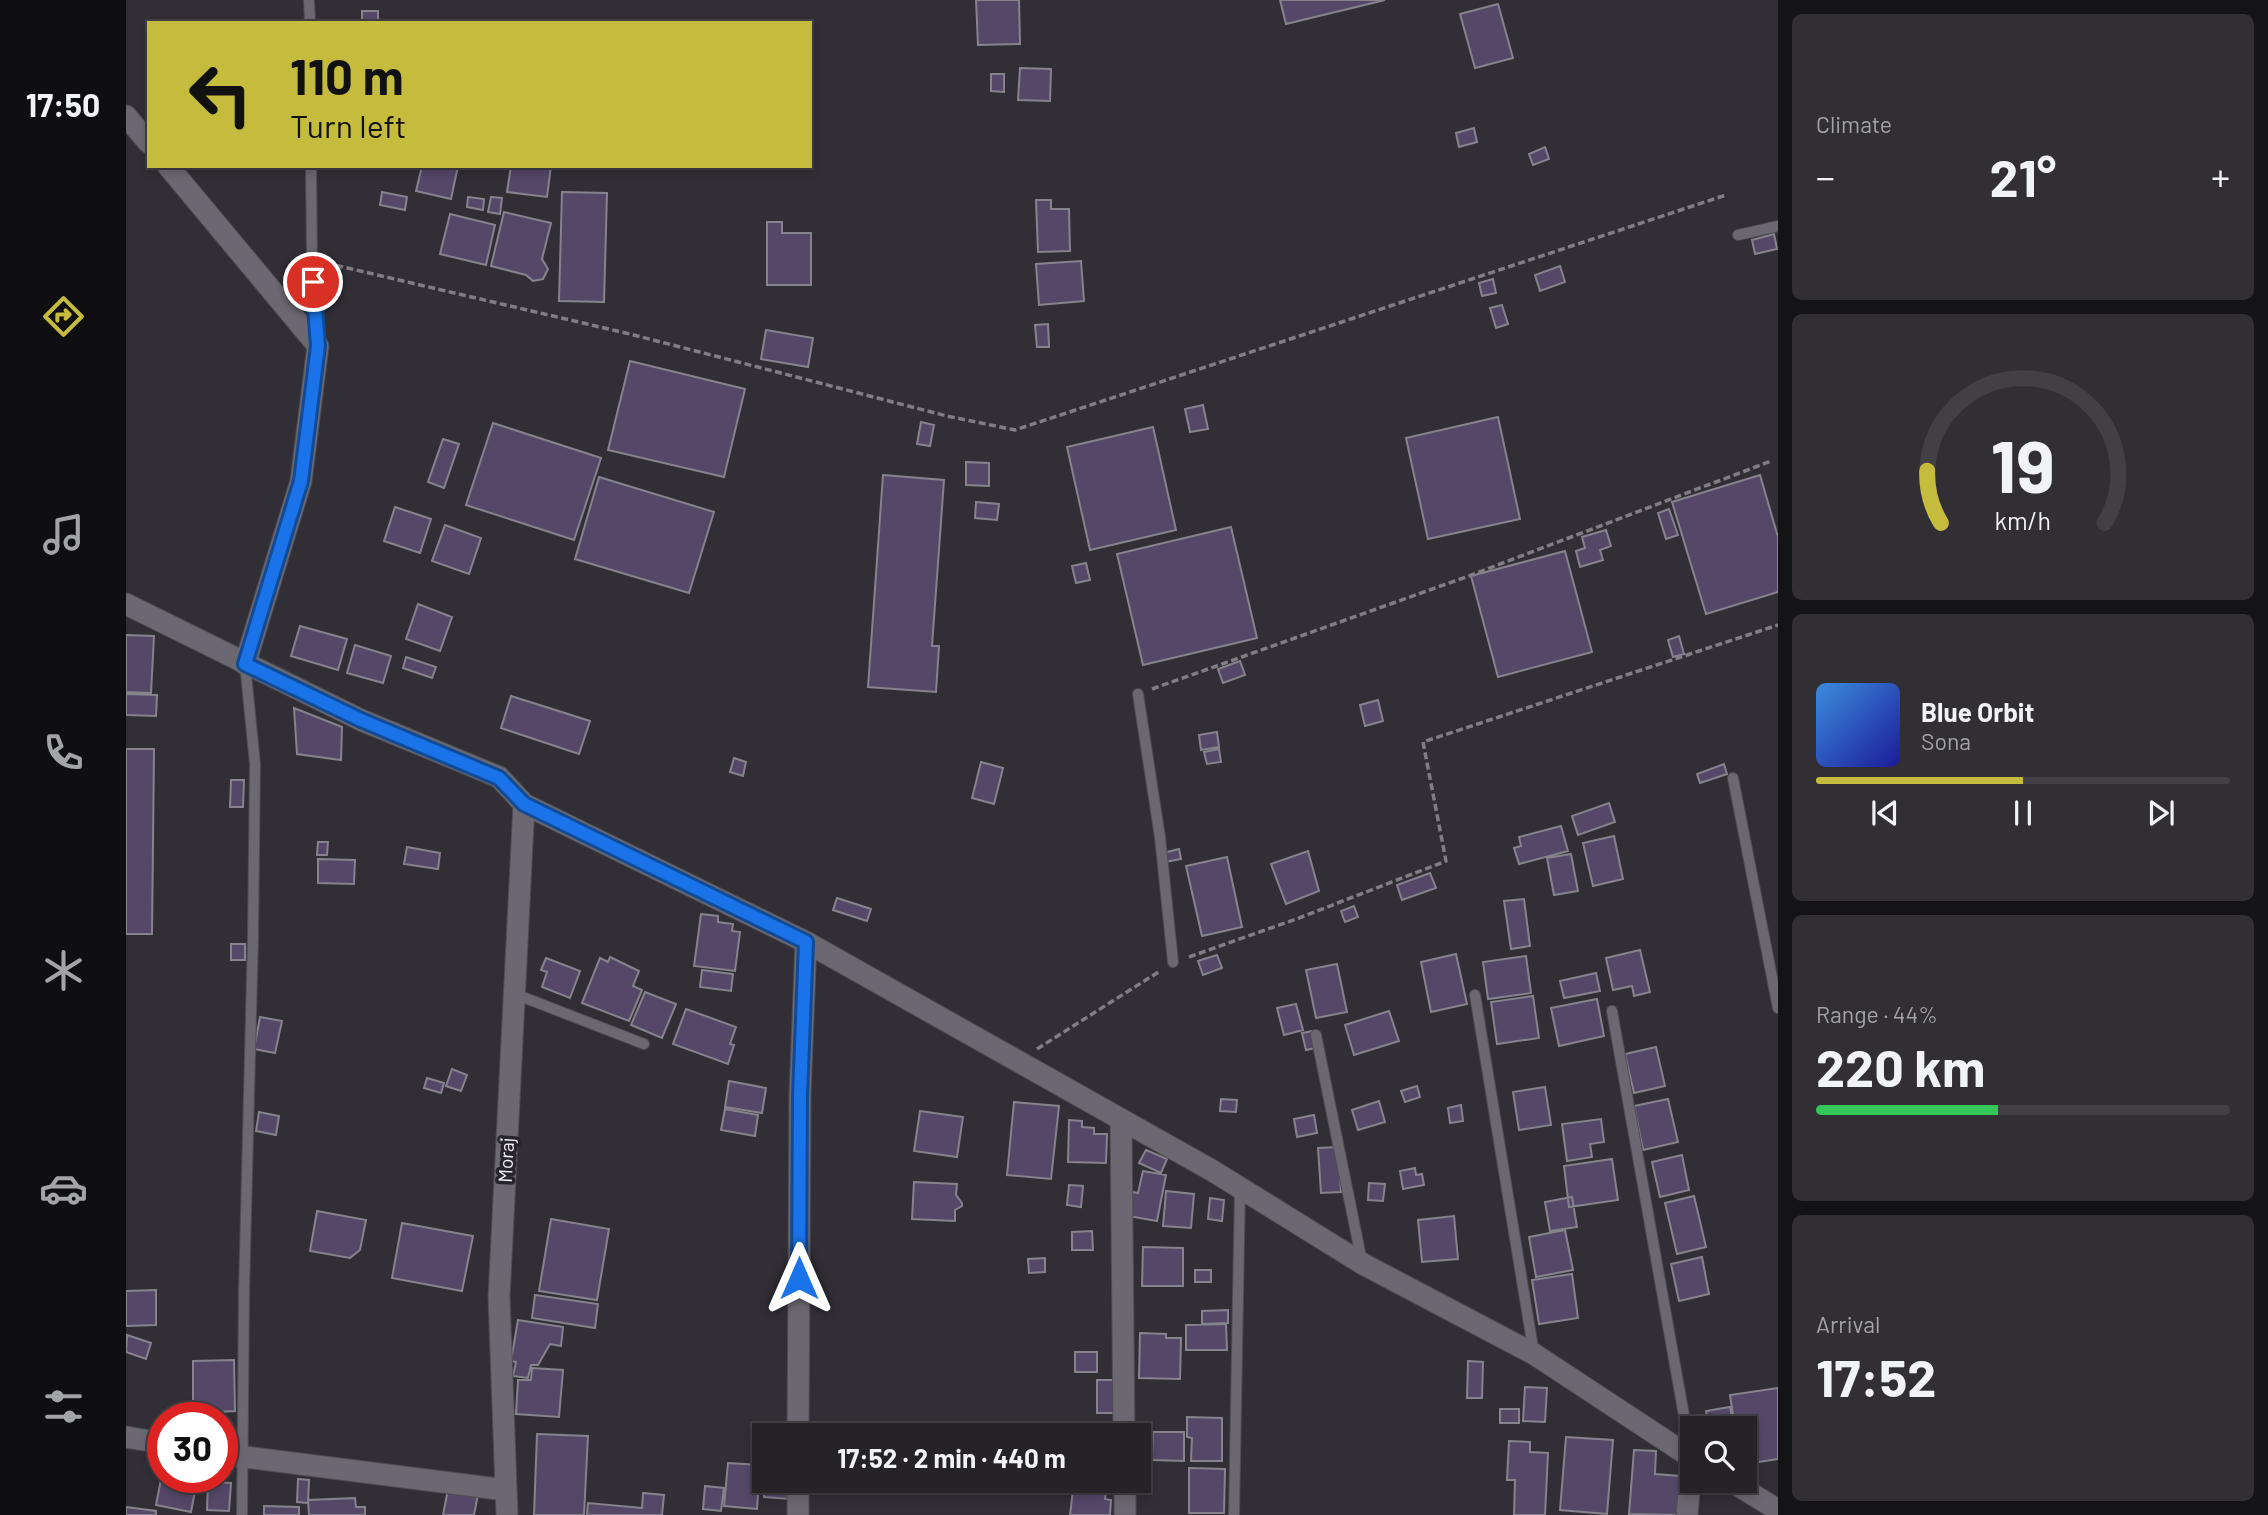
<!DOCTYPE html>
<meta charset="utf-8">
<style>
:root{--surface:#252228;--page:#312f34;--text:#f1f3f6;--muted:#a3a4a8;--line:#423f45;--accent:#c5bc3d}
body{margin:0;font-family:Barlow,sans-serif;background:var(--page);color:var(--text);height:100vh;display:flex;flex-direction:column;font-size:26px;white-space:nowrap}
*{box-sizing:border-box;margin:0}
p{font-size:23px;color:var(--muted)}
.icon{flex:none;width:38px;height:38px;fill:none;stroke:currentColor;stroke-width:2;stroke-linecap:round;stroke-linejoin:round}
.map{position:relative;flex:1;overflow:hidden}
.panel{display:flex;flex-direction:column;gap:14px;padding:14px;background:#141316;width:490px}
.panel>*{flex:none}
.hud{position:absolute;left:21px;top:21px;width:665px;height:147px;border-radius:0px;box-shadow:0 4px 10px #0003,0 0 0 2px var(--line);background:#c5bc3d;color:#111;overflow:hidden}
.buttons{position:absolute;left:1554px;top:1416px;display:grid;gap:14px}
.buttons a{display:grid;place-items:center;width:77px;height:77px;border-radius:0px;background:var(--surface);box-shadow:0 4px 10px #0003,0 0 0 2px var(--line);font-size:35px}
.speed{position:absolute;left:21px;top:1402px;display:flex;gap:14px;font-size:35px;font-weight:700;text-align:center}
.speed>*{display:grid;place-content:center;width:91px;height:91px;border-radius:50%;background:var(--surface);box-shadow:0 4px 10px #0003,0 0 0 2px var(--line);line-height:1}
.speed .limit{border:10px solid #d22;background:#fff;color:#111}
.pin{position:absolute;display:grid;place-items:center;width:60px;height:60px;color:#fff;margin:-30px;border:4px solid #fff;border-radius:50%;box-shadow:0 2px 7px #0007}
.me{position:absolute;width:77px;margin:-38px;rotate:0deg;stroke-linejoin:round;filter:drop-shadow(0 0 5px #0008)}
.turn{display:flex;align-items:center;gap:24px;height:147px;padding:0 28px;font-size:32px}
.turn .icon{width:91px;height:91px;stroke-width:2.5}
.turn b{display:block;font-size:49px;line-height:60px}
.big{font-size:52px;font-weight:700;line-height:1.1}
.panel .card{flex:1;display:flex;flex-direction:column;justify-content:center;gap:10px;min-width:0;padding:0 24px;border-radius:10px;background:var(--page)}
.panel .dial{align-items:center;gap:0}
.dial svg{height:182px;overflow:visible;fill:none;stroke:var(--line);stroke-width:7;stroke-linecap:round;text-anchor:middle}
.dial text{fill:var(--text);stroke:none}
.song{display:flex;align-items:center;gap:21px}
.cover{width:84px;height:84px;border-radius:10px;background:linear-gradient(135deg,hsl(210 70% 55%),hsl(240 70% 35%))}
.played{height:7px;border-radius:4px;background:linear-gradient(90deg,var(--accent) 50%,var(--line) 50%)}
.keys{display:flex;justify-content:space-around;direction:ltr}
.heat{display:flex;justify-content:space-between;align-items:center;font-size:38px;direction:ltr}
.charge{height:10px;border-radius:5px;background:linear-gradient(90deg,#34c759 44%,var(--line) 0)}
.trip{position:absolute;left:626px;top:1423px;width:399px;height:70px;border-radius:0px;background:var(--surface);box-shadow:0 4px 10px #0003,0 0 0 2px var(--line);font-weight:700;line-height:70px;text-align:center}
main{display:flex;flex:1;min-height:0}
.tab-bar{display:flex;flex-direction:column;width:126px;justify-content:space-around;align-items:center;background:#0f0e10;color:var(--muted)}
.tab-bar .icon{width:49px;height:49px}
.tab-bar .on{color:var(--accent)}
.tab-bar b{font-size:32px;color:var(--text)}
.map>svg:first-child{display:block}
.building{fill:#544768;stroke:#86838c;stroke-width:2}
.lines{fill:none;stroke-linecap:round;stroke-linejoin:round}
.lane-casing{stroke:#4e4c52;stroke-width:12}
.street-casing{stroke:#4e4c52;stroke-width:23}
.path{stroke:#807d84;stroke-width:3.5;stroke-dasharray:7 3.5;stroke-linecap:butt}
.lane{stroke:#6b6871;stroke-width:10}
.street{stroke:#6b6871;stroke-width:21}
.route-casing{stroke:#114b97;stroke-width:18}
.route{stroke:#1a73e8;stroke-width:12}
.labels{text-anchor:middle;stroke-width:7;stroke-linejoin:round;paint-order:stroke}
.street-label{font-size:19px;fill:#f5f3f8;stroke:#27252c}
</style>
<main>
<nav class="tab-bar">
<b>17:50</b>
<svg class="icon on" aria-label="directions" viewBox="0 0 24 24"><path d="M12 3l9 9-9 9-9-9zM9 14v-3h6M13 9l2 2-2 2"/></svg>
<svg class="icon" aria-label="music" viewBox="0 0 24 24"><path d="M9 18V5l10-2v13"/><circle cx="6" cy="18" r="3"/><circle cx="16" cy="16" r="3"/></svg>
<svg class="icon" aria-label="phone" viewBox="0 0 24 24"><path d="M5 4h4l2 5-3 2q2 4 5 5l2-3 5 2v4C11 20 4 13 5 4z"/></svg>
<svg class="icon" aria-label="climate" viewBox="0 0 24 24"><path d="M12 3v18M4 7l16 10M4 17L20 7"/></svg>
<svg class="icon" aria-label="car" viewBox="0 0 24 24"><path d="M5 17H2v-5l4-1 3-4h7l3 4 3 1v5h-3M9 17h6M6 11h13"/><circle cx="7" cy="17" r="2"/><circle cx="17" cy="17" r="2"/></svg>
<svg class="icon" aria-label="filters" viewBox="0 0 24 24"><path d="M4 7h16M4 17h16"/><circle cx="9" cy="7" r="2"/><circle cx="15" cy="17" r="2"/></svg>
</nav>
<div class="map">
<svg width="1652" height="1515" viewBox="0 0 1652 1515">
<rect width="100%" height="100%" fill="#312e36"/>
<path class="building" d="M 850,0 L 893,0 L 894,44 L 852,45 Z
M 1154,0 L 1259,0 L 1160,24 Z
M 1372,4 L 1387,58 L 1349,68 L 1334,14 Z
M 236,11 L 252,11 L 252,23 L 236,23 Z
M 894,68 L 925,69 L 924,101 L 892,100 Z
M 865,74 L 878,74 L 878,92 L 865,91 Z
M 1348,128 L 1351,142 L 1333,147 L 1330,133 Z
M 1419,147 L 1423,159 L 1407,165 L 1403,154 Z
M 296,166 L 332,166 L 325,199 L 290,191 Z
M 385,166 L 425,166 L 421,197 L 381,192 Z
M 256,192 L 281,197 L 279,210 L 254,205 Z
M 436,192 L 481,193 L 478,302 L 433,301 Z
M 342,197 L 358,199 L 357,210 L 341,207 Z
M 365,197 L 376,198 L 374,214 L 362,212 Z
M 910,200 L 925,200 L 925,209 L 943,209 L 944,251 L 912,252 Z
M 378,212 L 425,223 L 416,259 L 422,269 L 417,279 L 407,281 L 400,275 L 365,266 Z
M 324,214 L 369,225 L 360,265 L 314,254 Z
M 641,222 L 656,222 L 656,233 L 685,233 L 685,285 L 641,285 Z
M 1648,234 L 1651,249 L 1629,254 L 1626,240 Z
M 955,261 L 958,301 L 913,305 L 910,264 Z
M 1434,266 L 1439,282 L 1414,291 L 1409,275 Z
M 1367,279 L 1370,293 L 1356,296 L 1353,283 Z
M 1376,305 L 1382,324 L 1370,328 L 1364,308 Z
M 922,324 L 923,347 L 911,347 L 909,325 Z
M 640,330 L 687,338 L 682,367 L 635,359 Z
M 504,361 L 619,389 L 598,477 L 482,450 Z
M 1077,405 L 1082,429 L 1064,432 L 1059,409 Z
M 1372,417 L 1394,519 L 1302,539 L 1280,438 Z
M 795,422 L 808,425 L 804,446 L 791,444 Z
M 367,423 L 475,458 L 448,540 L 340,505 Z
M 1027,427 L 1050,530 L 964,550 L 941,447 Z
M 317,439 L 333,444 L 318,488 L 302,482 Z
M 840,462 L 863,463 L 863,486 L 840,485 Z
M 757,475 L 818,480 L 806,646 L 813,646 L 810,692 L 742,687 Z
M 1634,475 L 1652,537 L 1652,592 L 1580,614 L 1546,502 Z
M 473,477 L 588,512 L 563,593 L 449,559 Z
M 850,502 L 873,504 L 871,520 L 849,518 Z
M 269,507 L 305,519 L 294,553 L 258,541 Z
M 1543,509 L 1552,535 L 1540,539 L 1532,513 Z
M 319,525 L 355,538 L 343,574 L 306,561 Z
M 1105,527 L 1131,638 L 1017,665 L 991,554 Z
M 1480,530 L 1485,546 L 1474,550 L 1477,560 L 1454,567 L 1450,551 L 1459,548 L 1456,537 Z
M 1439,551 L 1466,652 L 1372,677 L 1345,576 Z
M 960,563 L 964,580 L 950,583 L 946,566 Z
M 292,604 L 326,617 L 314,651 L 280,639 Z
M 174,626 L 221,639 L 212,670 L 165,656 Z
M 0,635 L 28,636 L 25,693 L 0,692 Z
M 1553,636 L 1558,654 L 1547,657 L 1542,640 Z
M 229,645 L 265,656 L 257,683 L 221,673 Z
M 280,657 L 310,667 L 306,678 L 277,668 Z
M 1114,661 L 1119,675 L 1097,683 L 1092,669 Z
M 0,694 L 31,695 L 30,716 L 0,715 Z
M 385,696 L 464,721 L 453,754 L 375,728 Z
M 1252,700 L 1257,721 L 1239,726 L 1234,705 Z
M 168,708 L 216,727 L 215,760 L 171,754 Z
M 1091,732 L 1093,747 L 1075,750 L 1073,735 Z
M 0,749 L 28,749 L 26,934 L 0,934 Z
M 1093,749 L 1095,762 L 1081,764 L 1078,752 Z
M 608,758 L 620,762 L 617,776 L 604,772 Z
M 855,762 L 877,768 L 868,804 L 846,798 Z
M 1598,764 L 1601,774 L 1574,783 L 1571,774 Z
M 105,780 L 118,780 L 117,807 L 104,807 Z
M 1483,803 L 1489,822 L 1452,835 L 1446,816 Z
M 1435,826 L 1442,851 L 1393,864 L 1388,848 L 1395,846 L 1393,837 Z
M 1488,836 L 1497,879 L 1467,886 L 1457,843 Z
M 192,842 L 202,842 L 201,855 L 191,855 Z
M 281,847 L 314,853 L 312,869 L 278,864 Z
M 1053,849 L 1055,859 L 1039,862 L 1037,853 Z
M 1182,851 L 1193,891 L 1160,904 L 1145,864 Z
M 1445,854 L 1452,891 L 1428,895 L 1421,858 Z
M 1101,857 L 1116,927 L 1076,936 L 1060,866 Z
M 192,859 L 229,860 L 228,884 L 192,883 Z
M 1304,873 L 1310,888 L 1276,900 L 1271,885 Z
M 711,898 L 745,909 L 741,921 L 707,910 Z
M 1398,899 L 1404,946 L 1385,949 L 1378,901 Z
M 1228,906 L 1232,917 L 1219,922 L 1215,911 Z
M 575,914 L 592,916 L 592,922 L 607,924 L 606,931 L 614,932 L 609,971 L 568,966 Z
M 105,944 L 119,944 L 119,960 L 105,960 Z
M 1514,950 L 1524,992 L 1508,996 L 1506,986 L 1487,990 L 1480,958 Z
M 1330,954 L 1341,1004 L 1305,1012 L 1295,962 Z
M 1091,955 L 1096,968 L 1077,975 L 1072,961 Z
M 1400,956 L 1405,993 L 1362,999 L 1357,962 Z
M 484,957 L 513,971 L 507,986 L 516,990 L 503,1021 L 456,1003 L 474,958 L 482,962 Z
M 420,958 L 454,971 L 444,998 L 416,987 L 421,972 L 415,970 Z
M 1211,964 L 1221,1012 L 1190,1018 L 1180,970 Z
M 576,970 L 607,974 L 605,991 L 574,987 Z
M 1470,973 L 1474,991 L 1438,998 L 1434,981 Z
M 519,992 L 550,1004 L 536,1038 L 505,1025 Z
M 1407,996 L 1413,1038 L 1371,1044 L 1365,1002 Z
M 1471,999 L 1478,1036 L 1433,1046 L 1425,1008 Z
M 1170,1004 L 1177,1030 L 1158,1035 L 1151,1008 Z
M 560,1009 L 610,1027 L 604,1044 L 608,1045 L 602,1064 L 547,1044 Z
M 1263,1011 L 1273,1041 L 1228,1055 L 1219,1025 Z
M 134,1017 L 156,1021 L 149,1053 L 128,1049 Z
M 1187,1031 L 1190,1048 L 1180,1050 L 1176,1033 Z
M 1530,1047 L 1539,1086 L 1508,1093 L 1499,1054 Z
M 326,1069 L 341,1075 L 335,1091 L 320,1086 Z
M 301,1078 L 318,1083 L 315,1093 L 298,1088 Z
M 603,1081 L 640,1088 L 636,1113 L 599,1107 Z
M 1291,1086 L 1294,1097 L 1279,1102 L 1275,1091 Z
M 1419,1087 L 1425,1125 L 1393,1130 L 1387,1092 Z
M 1095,1099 L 1111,1100 L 1110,1112 L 1094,1111 Z
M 1542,1099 L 1552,1142 L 1517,1150 L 1508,1106 Z
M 1253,1101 L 1259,1122 L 1232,1130 L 1226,1110 Z
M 888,1102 L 933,1106 L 925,1179 L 881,1175 Z
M 1335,1105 L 1337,1121 L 1324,1123 L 1322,1108 Z
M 599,1109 L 632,1115 L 629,1136 L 595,1130 Z
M 794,1111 L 837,1117 L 831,1157 L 788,1151 Z
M 133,1112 L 153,1116 L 150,1135 L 130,1131 Z
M 1188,1115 L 1191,1133 L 1171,1137 L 1168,1119 Z
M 1475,1119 L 1478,1142 L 1464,1144 L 1466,1157 L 1441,1161 L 1436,1124 Z
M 943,1120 L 956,1121 L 956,1127 L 968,1128 L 968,1134 L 981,1134 L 980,1163 L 942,1162 Z
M 1212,1147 L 1215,1192 L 1195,1193 L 1192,1148 Z
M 1020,1150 L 1041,1159 L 1035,1173 L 1013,1163 Z
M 1556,1155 L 1563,1190 L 1534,1197 L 1526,1162 Z
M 1486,1159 L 1492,1200 L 1443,1207 L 1438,1166 Z
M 1289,1168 L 1290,1175 L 1296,1174 L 1298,1185 L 1277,1189 L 1274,1171 Z
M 1017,1171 L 1040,1175 L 1031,1221 L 997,1215 L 1001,1191 L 1012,1193 Z
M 788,1182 L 831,1184 L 830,1195 L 836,1203 L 836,1206 L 829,1210 L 829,1221 L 786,1219 Z
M 1243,1183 L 1259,1184 L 1257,1201 L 1242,1200 Z
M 943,1185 L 957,1186 L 955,1207 L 941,1205 Z
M 1040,1191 L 1068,1194 L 1065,1228 L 1037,1226 Z
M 1568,1196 L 1580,1247 L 1551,1254 L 1539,1203 Z
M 1446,1197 L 1451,1227 L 1424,1231 L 1419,1202 Z
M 1084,1198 L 1098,1200 L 1096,1221 L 1082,1219 Z
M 191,1211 L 240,1220 L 234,1250 L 224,1258 L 184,1251 Z
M 1328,1216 L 1332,1259 L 1296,1262 L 1292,1220 Z
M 425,1219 L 483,1229 L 471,1300 L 413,1291 Z
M 276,1223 L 347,1236 L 336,1291 L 266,1278 Z
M 1439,1230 L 1447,1270 L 1410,1277 L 1403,1237 Z
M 966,1231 L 967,1250 L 946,1250 L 946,1232 Z
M 1017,1247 L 1057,1248 L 1057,1286 L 1016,1286 Z
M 1576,1257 L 1583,1294 L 1553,1301 L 1545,1264 Z
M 919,1258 L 919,1272 L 903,1273 L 902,1259 Z
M 1069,1270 L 1085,1270 L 1085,1282 L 1069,1282 Z
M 1446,1274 L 1452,1318 L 1413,1324 L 1406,1280 Z
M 30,1290 L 30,1325 L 0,1326 L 0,1291 Z
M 409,1295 L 472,1304 L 469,1328 L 406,1318 Z
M 1102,1310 L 1102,1323 L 1076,1324 L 1076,1311 Z
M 392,1320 L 437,1327 L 435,1346 L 424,1344 L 412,1365 L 405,1365 L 402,1378 L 387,1376 L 390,1362 L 385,1361 Z
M 1100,1324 L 1101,1350 L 1060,1350 L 1060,1325 Z
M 1014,1333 L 1040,1334 L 1040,1338 L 1055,1338 L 1054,1379 L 1013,1378 Z
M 1,1335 L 25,1343 L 20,1359 L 0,1352 Z
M 949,1352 L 971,1352 L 971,1372 L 949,1372 Z
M 108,1360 L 109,1411 L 91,1412 L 91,1418 L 67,1418 L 67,1361 Z
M 1342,1361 L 1357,1362 L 1356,1398 L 1341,1398 Z
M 406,1368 L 437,1370 L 433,1417 L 390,1414 L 392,1380 L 405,1380 Z
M 971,1380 L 994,1380 L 993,1413 L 971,1413 Z
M 1399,1387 L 1421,1388 L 1419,1422 L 1397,1421 Z
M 1652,1388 L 1652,1459 L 1633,1462 L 1619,1453 L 1619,1428 L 1609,1428 L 1604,1395 Z
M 1604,1407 L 1608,1428 L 1583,1428 L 1580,1411 Z
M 1374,1409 L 1393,1409 L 1393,1423 L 1374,1423 Z
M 1061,1417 L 1096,1418 L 1096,1461 L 1065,1461 L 1066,1438 L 1061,1437 Z
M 1027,1432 L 1058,1432 L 1058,1461 L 1026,1460 Z
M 411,1434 L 462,1436 L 458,1515 L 408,1515 Z
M 1440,1437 L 1487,1440 L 1481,1514 L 1434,1510 Z
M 1383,1441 L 1404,1442 L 1404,1452 L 1422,1453 L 1419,1515 L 1388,1515 L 1389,1480 L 1381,1480 Z
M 1508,1450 L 1530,1451 L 1529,1474 L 1554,1476 L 1551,1515 L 1503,1514 Z
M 602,1463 L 634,1465 L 631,1509 L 598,1506 Z
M 1063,1468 L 1099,1469 L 1098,1513 L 1063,1513 Z
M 36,1474 L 37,1477 L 71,1481 L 65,1512 L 30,1505 Z
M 172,1479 L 183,1480 L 182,1503 L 171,1502 Z
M 639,1480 L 666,1480 L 664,1499 L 638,1497 Z
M 948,1481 L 981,1484 L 979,1499 L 985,1500 L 984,1515 L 944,1515 Z
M 82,1482 L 105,1483 L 103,1511 L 81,1510 Z
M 579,1486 L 598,1488 L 595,1511 L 577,1509 Z
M 322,1489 L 352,1494 L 348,1515 L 317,1515 Z
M 517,1493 L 538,1495 L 536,1515 L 461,1515 L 462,1503 L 516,1508 Z
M 229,1498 L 230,1507 L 239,1507 L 239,1515 L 183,1515 L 182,1500 Z
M 138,1506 L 173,1507 L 173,1515 L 138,1515 Z
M 0,1507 L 30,1511 L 30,1515 L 0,1515 Z"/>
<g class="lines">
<defs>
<path id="lane" d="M 183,0 L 184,23
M 185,166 L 186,260 L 191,340
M 1612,235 L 1652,226
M 1012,694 L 1034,837 L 1047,962
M 1607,778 L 1652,1008
M 389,994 L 518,1044
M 1349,995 L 1408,1354
M 1486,1011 L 1565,1455
M 1190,1035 L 1236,1262
M 116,1515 L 118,1292 L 127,936 L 129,764 L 119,664
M 1108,1515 L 1114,1187"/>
<path id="street" d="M 0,116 L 23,143
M 42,166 L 192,346 L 175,481 L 119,664
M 0,604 L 235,720 L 373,777 L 398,804 L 680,942 L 1087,1171 L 1237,1264 L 1408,1354 L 1566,1458
M 995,1120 L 998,1435
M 672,1435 L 674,1095 L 680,942
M 0,1437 L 37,1443
M 96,1454 L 380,1490
M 999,1480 L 999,1515
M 1603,1480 L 1652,1510
M 381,1515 L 373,1297 L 398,804
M 672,1515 L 672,1480
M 1561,1515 L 1566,1458"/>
</defs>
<use href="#lane" class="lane-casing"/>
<use href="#street" class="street-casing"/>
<path class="path" d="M 200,263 L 504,334 L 821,416 L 889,430 L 1600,195
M 1026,689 L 1340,577 L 1645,461
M 1063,957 L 1173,918 L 1320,861 L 1297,742 L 1652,625
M 911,1049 L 1034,971"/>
<use href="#lane" class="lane"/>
<use href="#street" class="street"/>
</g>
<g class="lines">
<defs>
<path id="route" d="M 187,282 L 192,346 L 175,481 L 119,664 L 235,720 L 373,778 L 398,804 L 680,942 L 674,1095 L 673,1278"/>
</defs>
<use href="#route" class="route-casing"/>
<use href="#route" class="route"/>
</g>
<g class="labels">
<g class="street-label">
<text transform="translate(380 1160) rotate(-87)" y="7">Moraj</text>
</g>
</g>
</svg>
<div class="buttons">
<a><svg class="icon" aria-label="search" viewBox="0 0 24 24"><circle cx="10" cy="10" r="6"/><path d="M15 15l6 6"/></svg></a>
</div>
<div class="speed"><div class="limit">30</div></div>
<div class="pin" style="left:187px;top:282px;background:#d93025"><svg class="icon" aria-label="arrive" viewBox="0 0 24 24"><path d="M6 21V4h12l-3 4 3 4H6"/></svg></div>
<svg class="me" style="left:673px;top:1278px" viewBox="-20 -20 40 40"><path d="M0-17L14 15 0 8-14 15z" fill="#1a73e8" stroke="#fff" stroke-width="4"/></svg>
<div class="trip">17:52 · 2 min · 440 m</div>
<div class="hud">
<div class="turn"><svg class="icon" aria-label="left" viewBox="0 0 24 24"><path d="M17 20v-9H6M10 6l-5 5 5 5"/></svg><div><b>110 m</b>Turn left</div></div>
</div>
</div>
<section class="panel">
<div class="card"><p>Climate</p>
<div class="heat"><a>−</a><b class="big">21°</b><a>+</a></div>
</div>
<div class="card dial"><svg viewBox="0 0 100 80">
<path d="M14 69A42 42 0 1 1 86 69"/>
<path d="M14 69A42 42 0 0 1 8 46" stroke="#c5bc3d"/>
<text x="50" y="56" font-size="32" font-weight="700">19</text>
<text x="50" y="72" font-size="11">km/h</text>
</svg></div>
<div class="card">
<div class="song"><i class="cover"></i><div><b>Blue Orbit</b><p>Sona</p></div></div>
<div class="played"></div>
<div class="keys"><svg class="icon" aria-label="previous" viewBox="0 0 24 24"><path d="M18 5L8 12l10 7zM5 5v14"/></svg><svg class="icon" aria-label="pause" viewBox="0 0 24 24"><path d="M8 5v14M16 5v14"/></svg><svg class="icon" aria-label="next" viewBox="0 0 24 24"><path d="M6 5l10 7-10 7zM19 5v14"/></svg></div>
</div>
<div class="card"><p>Range · 44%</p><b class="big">220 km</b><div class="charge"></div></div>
<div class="card"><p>Arrival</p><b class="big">17:52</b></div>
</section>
</main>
